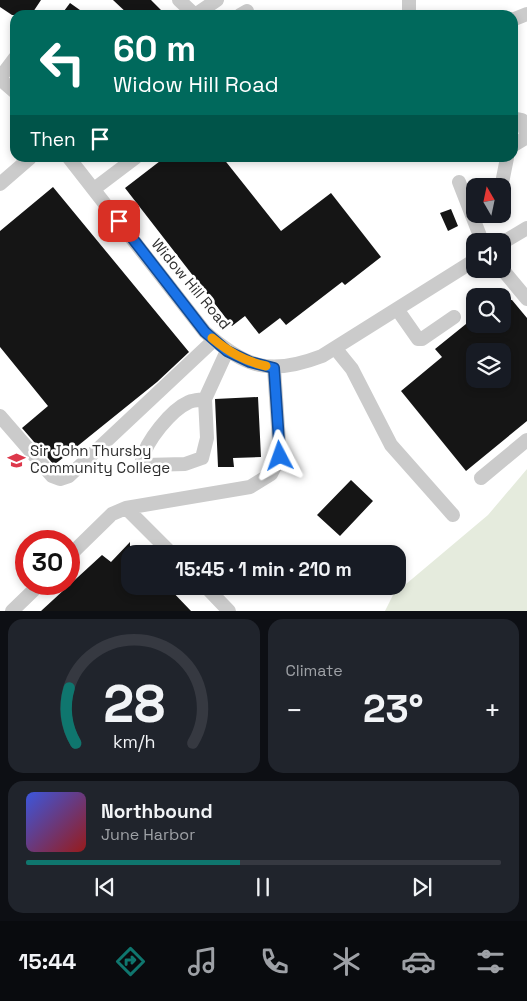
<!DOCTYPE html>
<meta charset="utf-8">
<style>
:root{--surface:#171b24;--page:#20242c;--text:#f1f3f6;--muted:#9ea1a6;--line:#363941;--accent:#0f766e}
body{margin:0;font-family:"Space Grotesk",sans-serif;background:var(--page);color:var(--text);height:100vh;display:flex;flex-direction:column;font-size:19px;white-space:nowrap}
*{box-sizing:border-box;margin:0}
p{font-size:16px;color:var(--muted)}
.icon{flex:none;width:28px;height:28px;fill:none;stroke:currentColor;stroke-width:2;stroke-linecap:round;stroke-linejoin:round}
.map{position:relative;height:611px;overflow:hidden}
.side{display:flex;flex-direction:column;gap:8px;padding:8px;background:#0d0f14;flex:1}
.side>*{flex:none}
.banner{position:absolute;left:10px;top:10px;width:508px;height:152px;border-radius:15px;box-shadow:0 2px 8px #0003;background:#00695c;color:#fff;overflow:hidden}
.needle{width:32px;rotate:351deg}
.fabs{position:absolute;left:466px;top:178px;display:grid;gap:10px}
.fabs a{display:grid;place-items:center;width:45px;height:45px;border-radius:10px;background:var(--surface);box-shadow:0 2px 8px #0003;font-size:25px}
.speed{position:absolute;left:15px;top:530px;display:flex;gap:10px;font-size:25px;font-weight:700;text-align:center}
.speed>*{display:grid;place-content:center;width:65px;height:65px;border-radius:50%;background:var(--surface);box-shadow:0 2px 8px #0003;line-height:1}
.speed .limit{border:8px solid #d22;background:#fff;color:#111}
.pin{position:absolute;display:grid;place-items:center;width:42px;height:42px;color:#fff;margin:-21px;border-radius:10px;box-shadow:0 2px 8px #0006}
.me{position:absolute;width:55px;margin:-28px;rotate:356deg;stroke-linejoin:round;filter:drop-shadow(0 0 4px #0008)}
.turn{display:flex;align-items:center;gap:18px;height:105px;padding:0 20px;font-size:22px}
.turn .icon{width:65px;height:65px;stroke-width:2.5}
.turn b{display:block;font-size:35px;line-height:42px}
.then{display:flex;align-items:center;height:48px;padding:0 20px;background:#0003;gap:10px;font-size:19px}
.big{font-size:38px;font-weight:800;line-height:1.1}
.side .card{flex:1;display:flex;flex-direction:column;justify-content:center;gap:8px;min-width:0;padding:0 18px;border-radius:15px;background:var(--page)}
.side .dial{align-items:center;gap:0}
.dial svg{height:130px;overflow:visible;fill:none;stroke:var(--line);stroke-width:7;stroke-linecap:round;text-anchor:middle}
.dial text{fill:var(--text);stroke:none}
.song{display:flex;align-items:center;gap:15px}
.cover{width:60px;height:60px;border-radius:8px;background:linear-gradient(135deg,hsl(230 70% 55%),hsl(0 70% 35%))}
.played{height:5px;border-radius:2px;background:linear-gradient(90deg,var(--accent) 45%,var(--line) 45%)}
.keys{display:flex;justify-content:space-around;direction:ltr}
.heat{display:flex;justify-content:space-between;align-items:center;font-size:28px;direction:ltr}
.side .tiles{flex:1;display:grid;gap:8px;grid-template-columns:1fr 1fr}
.card:last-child{grid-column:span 2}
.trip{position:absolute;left:121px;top:545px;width:285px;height:50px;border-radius:15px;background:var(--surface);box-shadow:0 2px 8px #0003;font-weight:800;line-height:50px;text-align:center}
.tabs{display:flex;height:80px;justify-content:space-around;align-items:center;background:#090b0e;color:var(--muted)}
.tabs .icon{width:35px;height:35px}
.tabs .on{color:var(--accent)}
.tabs b{font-size:22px;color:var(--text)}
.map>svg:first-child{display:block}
.green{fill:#e5ebdd}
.building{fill:#151515;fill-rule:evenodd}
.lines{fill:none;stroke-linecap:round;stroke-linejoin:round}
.minor{stroke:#cbcbcb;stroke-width:14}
.route-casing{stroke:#114b97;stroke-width:12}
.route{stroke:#1a73e8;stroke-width:9}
.slow{stroke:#f59e0b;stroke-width:9}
.labels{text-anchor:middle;stroke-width:5;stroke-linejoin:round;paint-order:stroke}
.street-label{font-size:15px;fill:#2e2e2e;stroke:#fff}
.poi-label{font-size:15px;fill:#2e2e2e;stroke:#fff;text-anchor:start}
</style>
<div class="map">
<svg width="527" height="611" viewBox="0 0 527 611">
<rect width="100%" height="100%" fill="#fff"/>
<path class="green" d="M 527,469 L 527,611 L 385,611 L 393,595 L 488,515 Z"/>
<path class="building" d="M 0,0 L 41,0 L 31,15 L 12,15 L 0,7 Z
M 113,0 L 151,0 L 166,15 L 144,15 L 141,12 L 138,15 L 129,15 Z
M 70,3 L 87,15 L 61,15 Z
M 164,158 L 223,158 L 281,231 L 331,193 L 381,257 L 345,285 L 342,282 L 286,325 L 280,318 L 259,334 L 245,316 L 232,326 L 125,188 Z
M 53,187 L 189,352 L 157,382 L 54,465 L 22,428 L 48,406 L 0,347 L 0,231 Z
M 451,209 L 458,226 L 448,231 L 440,213 Z
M 469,291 L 475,291 L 475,324 L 502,324 L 502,299 L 512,300 L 527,318 L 527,421 L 466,471 L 401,391 L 442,357 L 435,349 L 466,324 ZM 475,351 L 502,351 L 502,379 L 475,379 Z
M 258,397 L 261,457 L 233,458 L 234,467 L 218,467 L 215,399 Z
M 351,480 L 373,501 L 340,536 L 317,515 Z
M 130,542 L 130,547 L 136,554 L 130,554 L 130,586 L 167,586 L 191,611 L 41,611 L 102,555 L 111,562 Z"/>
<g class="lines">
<path class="minor" d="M 179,0 L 195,15
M 409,0 L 409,15
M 195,15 L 217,0
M 240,15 L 247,11
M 512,20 L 527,14
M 0,78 L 15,58
M 0,79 L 15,92
M 512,118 L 522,120 L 527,137
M 512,146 L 527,137
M 69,158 L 205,332 C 246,368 270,376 322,356 L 475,260
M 459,182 L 482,241
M 502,183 L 507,158
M 0,184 L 30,158
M 94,189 L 135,158
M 502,243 L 527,228
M 502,269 L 527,299
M 397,309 L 418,339 L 422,339 L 454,317
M 335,348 L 352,369 L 391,445 L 453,515
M 205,399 C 200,400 194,400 189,402 C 171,410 146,441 142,460 L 145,465 L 185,464 L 202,458 L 207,438 L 205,399 L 227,351
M 0,416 L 52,476 L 60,479 L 69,476 L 214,340
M 481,478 L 527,440
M 126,508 L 172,554
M 69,556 L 112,514 L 126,508 L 250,487 L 271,474 L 280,456 L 274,368
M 205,586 L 229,611
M 12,611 L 40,584"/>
</g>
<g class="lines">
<defs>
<path id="route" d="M 119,221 L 205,332 L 227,351 L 250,362 L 274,368 L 280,456"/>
</defs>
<use href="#route" class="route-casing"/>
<use href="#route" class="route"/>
<path class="slow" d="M 212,338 C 229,352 244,361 266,366"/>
</g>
<defs>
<symbol id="school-bare" viewBox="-9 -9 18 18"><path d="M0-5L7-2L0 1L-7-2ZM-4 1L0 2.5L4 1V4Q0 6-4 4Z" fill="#dd384b" stroke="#fff" stroke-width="2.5" paint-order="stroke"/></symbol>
</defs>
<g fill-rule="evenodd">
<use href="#school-bare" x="4" y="448" width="25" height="25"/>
</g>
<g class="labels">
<g class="street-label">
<text transform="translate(191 284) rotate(50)" y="5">Widow Hill Road</text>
</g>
<g class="poi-label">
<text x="30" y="456">Sir John Thursby<tspan x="30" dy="17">Community College</tspan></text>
</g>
</g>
</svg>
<div class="fabs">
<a><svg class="needle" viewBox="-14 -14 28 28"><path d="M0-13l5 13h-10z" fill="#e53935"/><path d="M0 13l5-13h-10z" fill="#9ea1a6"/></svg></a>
<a><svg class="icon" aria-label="sound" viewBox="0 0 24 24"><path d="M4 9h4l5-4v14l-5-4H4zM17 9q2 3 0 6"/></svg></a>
<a><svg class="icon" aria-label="search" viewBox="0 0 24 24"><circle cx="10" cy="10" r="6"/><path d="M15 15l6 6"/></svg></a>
<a><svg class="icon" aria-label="layers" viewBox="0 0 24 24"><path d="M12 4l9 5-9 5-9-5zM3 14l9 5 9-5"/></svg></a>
</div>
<div class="speed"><div class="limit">30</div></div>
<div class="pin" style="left:119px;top:221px;background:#d93025"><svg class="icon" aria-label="arrive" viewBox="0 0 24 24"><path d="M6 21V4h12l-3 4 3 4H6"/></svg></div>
<svg class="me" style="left:280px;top:456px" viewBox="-20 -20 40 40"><path d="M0-17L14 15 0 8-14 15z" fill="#1a73e8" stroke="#fff" stroke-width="4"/></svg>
<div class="trip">15:45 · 1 min · 210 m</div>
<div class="banner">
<div class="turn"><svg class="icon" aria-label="left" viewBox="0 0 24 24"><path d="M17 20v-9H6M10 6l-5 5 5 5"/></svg><div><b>60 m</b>Widow Hill Road</div></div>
<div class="then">Then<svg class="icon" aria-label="arrive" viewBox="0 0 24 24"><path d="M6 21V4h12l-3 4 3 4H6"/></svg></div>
</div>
</div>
<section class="side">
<div class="tiles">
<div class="card dial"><svg viewBox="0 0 100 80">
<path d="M14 69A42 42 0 1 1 86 69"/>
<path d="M14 69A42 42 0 0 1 10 35" stroke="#0f766e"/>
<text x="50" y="56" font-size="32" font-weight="700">28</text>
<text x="50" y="72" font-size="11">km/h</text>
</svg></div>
<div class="card"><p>Climate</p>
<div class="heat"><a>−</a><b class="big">23°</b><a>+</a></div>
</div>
<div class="card">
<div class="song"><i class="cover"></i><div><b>Northbound</b><p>June Harbor</p></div></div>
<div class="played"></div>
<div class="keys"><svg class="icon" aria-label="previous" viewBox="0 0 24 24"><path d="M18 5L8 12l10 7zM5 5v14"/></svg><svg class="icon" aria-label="pause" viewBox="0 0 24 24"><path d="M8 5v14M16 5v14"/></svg><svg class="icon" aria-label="next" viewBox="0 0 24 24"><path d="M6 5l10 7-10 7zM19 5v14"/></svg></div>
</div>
</div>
</section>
<nav class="tabs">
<b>15:44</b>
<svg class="icon on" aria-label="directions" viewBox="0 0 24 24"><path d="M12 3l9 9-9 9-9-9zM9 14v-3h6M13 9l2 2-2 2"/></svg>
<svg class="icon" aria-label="music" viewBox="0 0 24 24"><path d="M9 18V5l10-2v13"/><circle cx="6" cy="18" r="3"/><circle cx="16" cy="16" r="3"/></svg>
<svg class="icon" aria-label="phone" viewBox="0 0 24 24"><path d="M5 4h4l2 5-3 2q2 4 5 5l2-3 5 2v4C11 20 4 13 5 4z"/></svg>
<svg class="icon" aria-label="climate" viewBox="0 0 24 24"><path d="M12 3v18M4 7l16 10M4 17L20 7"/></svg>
<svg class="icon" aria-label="car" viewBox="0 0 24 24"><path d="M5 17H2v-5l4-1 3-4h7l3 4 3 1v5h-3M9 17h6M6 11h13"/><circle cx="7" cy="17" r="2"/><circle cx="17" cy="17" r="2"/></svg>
<svg class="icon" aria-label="filters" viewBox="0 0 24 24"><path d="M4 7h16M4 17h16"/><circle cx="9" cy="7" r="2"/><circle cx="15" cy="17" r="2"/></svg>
</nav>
